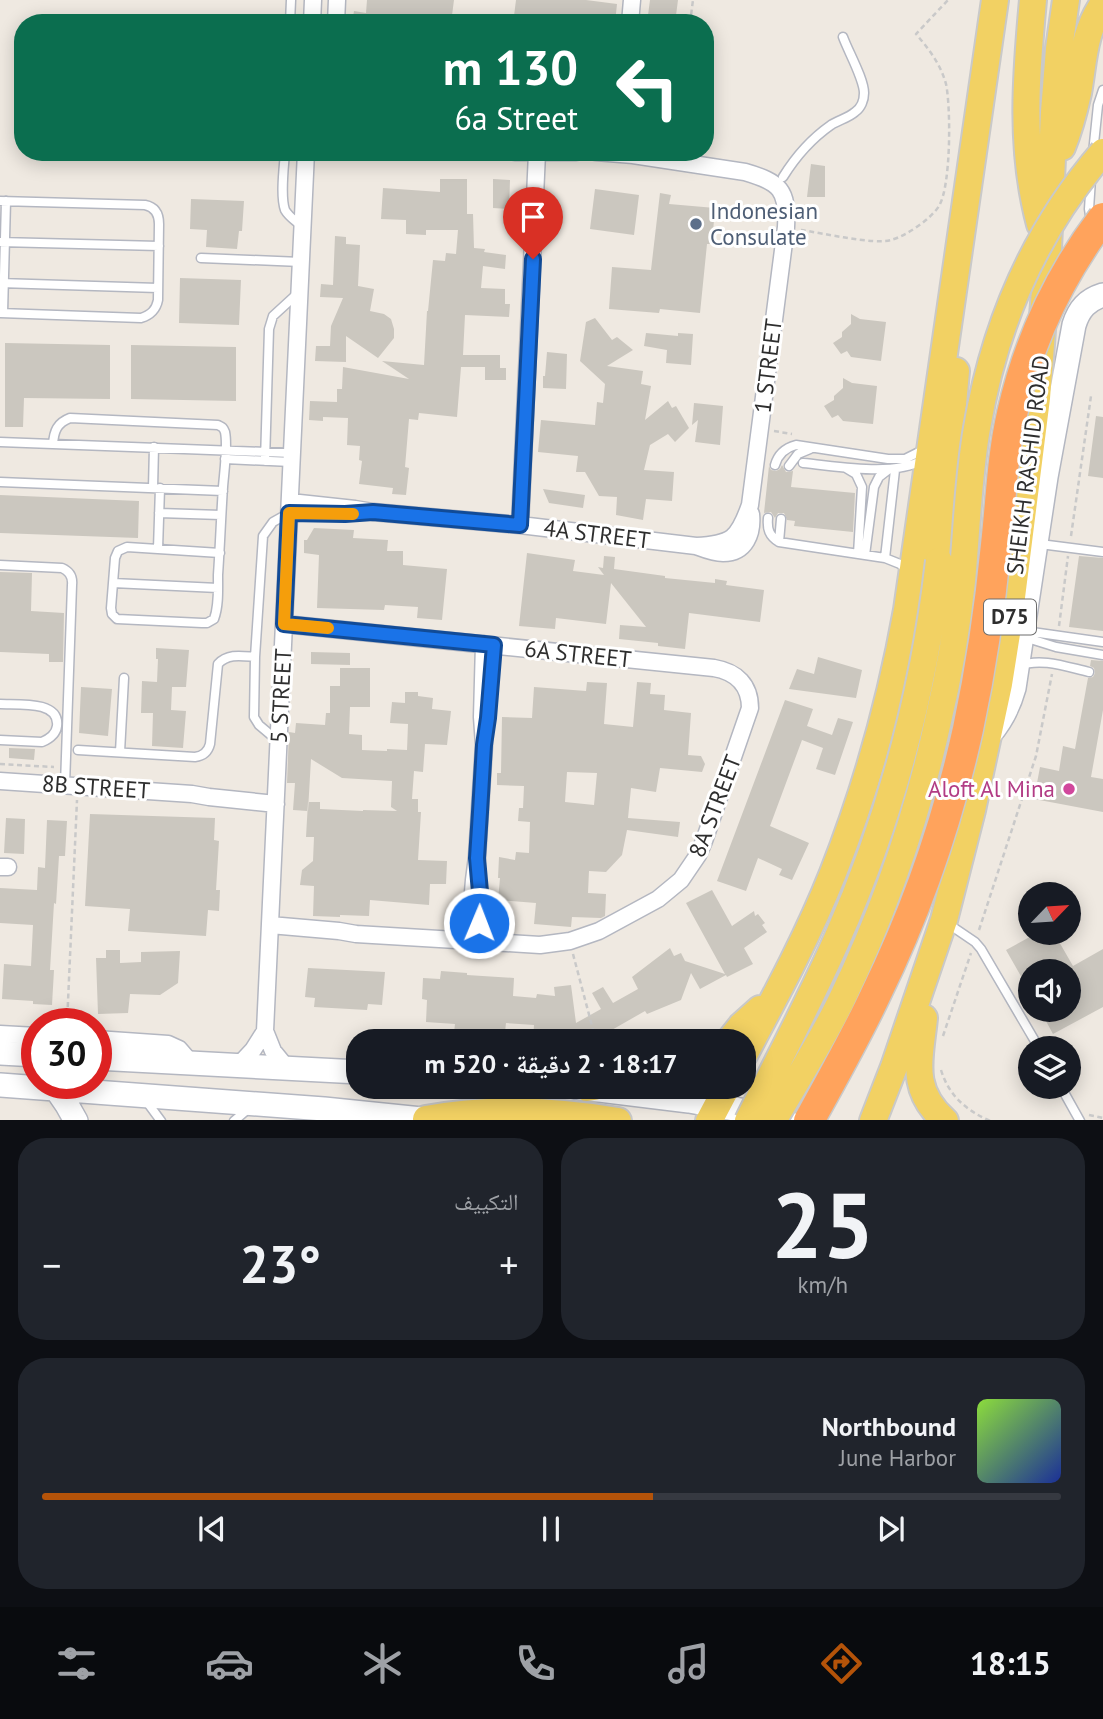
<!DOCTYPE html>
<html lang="ar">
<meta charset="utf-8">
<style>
:root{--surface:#171b24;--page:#20242c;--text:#f1f3f6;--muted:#9ea1a6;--line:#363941;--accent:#b45309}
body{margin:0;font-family:"PT Sans","Noto Naskh Arabic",sans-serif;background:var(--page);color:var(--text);direction:rtl;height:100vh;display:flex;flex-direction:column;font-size:26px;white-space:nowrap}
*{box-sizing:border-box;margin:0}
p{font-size:23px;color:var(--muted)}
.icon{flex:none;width:38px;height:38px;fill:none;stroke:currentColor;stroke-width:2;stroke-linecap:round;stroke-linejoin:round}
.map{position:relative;height:1120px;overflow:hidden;direction:ltr}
.sheet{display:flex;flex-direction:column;gap:18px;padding:18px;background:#0d0f14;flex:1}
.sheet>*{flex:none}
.top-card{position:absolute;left:14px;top:14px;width:700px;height:147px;border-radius:28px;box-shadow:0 4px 18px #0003;direction:rtl;background:#0b6e4f;color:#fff;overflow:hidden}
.needle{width:46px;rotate:65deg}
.controls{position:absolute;left:1018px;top:882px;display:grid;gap:14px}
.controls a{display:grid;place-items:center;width:63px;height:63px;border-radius:50%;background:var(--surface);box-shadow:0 4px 18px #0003;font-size:35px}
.speed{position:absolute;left:21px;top:1008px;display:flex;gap:14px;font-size:35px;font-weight:700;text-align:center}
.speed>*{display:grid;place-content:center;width:91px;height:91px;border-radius:50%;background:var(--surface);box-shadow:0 4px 18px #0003;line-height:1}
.speed .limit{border:10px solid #d22;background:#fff;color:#111}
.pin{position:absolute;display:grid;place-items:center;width:60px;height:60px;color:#fff;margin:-72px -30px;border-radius:50% 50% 50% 0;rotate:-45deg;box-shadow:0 0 7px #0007}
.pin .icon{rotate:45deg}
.me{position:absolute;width:77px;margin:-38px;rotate:1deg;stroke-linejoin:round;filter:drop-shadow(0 0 5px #0008)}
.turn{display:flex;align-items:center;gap:24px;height:147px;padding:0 21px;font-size:32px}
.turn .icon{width:91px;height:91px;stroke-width:2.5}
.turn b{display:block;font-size:49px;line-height:60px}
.big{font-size:52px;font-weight:700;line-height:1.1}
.sheet .tile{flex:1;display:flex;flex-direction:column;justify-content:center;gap:10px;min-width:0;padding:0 24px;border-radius:28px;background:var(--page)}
.sheet .dial{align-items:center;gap:0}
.dial b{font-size:91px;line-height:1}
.song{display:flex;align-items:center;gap:21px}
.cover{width:84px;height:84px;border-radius:10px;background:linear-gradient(135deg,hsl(90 70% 55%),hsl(230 70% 35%))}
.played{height:7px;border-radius:4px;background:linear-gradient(90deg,var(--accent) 60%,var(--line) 60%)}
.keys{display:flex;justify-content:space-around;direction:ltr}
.heat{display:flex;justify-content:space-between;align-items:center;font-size:38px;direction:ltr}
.sheet .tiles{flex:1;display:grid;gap:18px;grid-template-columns:1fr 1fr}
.tile:last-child{grid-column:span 2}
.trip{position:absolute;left:346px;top:1029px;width:410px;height:70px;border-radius:28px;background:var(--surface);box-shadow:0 4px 18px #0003;font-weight:700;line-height:70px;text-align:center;direction:rtl}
.dock{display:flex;height:112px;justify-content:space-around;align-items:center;background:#090b0e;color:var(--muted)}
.dock .icon{width:49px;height:49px}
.dock .current{color:var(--accent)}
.dock b{font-size:32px;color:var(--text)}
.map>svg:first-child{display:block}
.building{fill:#cbc7bf;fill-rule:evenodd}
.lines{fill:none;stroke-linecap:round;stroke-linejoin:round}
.lane-casing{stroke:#b4b7c1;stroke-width:11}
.street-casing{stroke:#b4b7c1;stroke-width:19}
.secondary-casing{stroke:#b4b7c1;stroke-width:26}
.primary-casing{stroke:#c9c9c9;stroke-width:30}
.path{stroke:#c9c9c9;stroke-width:2.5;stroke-dasharray:5 3.5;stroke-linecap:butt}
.lane{stroke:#fff;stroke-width:8}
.street{stroke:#fff;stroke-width:16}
.secondary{stroke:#fff;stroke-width:23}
.primary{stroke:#f2d163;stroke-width:26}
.primary-bridge-casing{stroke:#c9c9c9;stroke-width:30;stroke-linecap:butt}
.highway-bridge-casing{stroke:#c9c9c9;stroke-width:33;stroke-linecap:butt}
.primary-bridge{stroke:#f2d163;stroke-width:26}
.highway-bridge{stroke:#ffa35c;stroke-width:30}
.route-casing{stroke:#114b97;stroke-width:18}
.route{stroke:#1a73e8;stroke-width:12}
.slow{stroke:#f59e0b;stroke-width:12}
.service-dot{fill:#5c6f8a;stroke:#fff;stroke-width:2.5}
.hotel-dot{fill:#d1479c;stroke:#fff;stroke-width:2.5}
.labels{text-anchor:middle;stroke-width:6;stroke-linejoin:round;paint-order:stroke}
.shield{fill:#fff;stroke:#6d6d6d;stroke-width:2}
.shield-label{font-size:21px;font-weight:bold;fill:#2e2e2e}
.service-label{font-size:23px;fill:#4e5e75;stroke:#fff;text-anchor:start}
.street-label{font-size:23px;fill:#2e2e2e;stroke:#fff}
.hotel-label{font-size:23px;fill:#b23c85;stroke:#fff;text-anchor:end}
</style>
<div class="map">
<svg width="1103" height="1121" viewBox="0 0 1103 1121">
<rect width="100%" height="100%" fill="#efe9e1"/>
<path class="building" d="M 367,0 L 454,0 L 451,23 L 352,23 L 354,11 L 366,13 Z
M 516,0 L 586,0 L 617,4 L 615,23 L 562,23 L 514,16 Z
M 650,0 L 678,0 L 675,23 L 647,23 Z
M 811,164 L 825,166 L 825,197 L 807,197 Z
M 440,179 L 467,179 L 467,214 L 473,214 L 474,248 L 485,249 L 484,252 L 506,255 L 505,269 L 483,266 L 481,288 L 505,289 L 505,304 L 510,304 L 509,317 L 465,315 L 463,355 L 500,355 L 500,368 L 506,368 L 506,380 L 485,380 L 485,367 L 461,367 L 457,417 L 419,413 L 418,420 L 409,419 L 405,467 L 409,468 L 406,495 L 392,494 L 393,488 L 359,484 L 362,461 L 359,460 L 360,446 L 347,445 L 348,418 L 323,417 L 323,421 L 309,420 L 310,401 L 337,402 L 337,389 L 342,389 L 343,367 L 409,379 L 382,361 L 424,365 L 427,311 L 428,311 L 433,260 L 445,261 L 446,253 L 456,254 L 458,230 L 426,230 L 426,235 L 406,234 L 406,220 L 381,219 L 383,188 L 440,192 Z
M 493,179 L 510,180 L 509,209 L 493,208 Z
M 595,189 L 639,195 L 634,235 L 590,229 Z
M 660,193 L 671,195 L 669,204 L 715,208 L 712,244 L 707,244 L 700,313 L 660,309 L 659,313 L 609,309 L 612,267 L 651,270 Z
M 191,199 L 244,201 L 242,231 L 239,231 L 237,249 L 206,247 L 207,230 L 190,229 Z
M 335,236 L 346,237 L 346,244 L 360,245 L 358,286 L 374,289 L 370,311 L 384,314 L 391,319 L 394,329 L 394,338 L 378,358 L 346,336 L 346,362 L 315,361 L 316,346 L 330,346 L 331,326 L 343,298 L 320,297 L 321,284 L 333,285 Z
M 180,278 L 241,280 L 239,325 L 179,323 Z
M 851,314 L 860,319 L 886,322 L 881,361 L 851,357 L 847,351 L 841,354 L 833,343 L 842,337 L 842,332 L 851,324 Z
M 595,318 L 612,340 L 617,337 L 633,350 L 607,366 L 643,371 L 641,384 L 651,386 L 645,420 L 668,401 L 672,408 L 676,406 L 689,428 L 675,442 L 668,434 L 650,445 L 644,470 L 674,472 L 672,501 L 646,499 L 643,520 L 616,515 L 617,497 L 599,496 L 585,472 L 576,472 L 578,456 L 538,452 L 541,420 L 595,425 L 597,402 L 603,403 L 605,384 L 580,361 L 586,322 Z
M 646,333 L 678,336 L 678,333 L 693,334 L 691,365 L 666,363 L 667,350 L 644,346 Z
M 5,343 L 110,345 L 110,399 L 24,398 L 23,427 L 5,427 Z
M 131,345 L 236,347 L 236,401 L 131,399 Z
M 547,352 L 567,354 L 566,389 L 543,388 L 543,376 L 545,376 Z
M 843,378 L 852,383 L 877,386 L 873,424 L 843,421 L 838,415 L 832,418 L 824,406 L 834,400 L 834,396 L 843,388 Z
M 694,403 L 723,406 L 720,445 L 695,442 L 698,420 L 692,425 Z
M 1096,416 L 1103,417 L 1103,478 L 1088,476 Z
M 782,465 L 786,472 L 793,471 L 791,487 L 855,493 L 853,532 L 794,526 L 795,521 L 787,520 L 784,513 L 778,513 L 775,518 L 771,512 L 764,513 L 769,466 L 771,470 L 776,471 L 780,469 Z
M 543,489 L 585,495 L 583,508 L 549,503 Z
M 0,495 L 139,501 L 138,538 L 0,533 Z
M 314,528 L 354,530 L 353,538 L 388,540 L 387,551 L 403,551 L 403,565 L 447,569 L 442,620 L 417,618 L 418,607 L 385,605 L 384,610 L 317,608 L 319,555 L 304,553 L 304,540 L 307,540 Z
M 527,553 L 575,560 L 573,571 L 604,575 L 598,567 L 603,568 L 604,556 L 615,557 L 614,569 L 665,576 L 665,578 L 715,583 L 715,579 L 727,581 L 726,585 L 764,590 L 760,622 L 689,613 L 685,649 L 658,646 L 658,643 L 619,639 L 620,625 L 646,627 L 611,583 L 606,624 L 556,618 L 555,629 L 519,626 Z
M 1079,556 L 1103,558 L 1103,631 L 1069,627 Z
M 0,572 L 32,573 L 31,611 L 64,613 L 63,662 L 49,662 L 49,654 L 0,652 Z
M 156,648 L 189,650 L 186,687 L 172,687 L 171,710 L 186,711 L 183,748 L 152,746 L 153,713 L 141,713 L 142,681 L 157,682 L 158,659 L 156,659 Z
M 311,652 L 350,653 L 350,665 L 311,664 Z
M 818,657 L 862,670 L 856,698 L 789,689 L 797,669 L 814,674 Z
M 1091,660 L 1103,661 L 1103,710 L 1091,777 L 1103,779 L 1103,812 L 1034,799 L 1040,767 L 1059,771 L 1063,746 L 1075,749 L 1088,678 L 1093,677 L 1095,673 L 1094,668 L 1090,666 Z
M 340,668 L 370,668 L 370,707 L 350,707 L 349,734 L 362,735 L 362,750 L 387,751 L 387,749 L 407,750 L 408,724 L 390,723 L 392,702 L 405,703 L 405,692 L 418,692 L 418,696 L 433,698 L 432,709 L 451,711 L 447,745 L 425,744 L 423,772 L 414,771 L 412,799 L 418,799 L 418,812 L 421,812 L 418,860 L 447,861 L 446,884 L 430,884 L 429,905 L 370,900 L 369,916 L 340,915 L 340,917 L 313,916 L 314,886 L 300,885 L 302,870 L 313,861 L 314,837 L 306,837 L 308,802 L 320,802 L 320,809 L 363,811 L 363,810 L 397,811 L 391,807 L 392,781 L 342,778 L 311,759 L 308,811 L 293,810 L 295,783 L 287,783 L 289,732 L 295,733 L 296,723 L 325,725 L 326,713 L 330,713 L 330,686 L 340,686 Z
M 587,682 L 607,683 L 604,724 L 633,727 L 637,682 L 651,683 L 650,694 L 665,695 L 664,710 L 691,713 L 688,755 L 701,756 L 705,764 L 702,772 L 660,768 L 656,792 L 631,788 L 628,818 L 680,822 L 678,837 L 627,830 L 622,855 L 606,872 L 589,871 L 588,893 L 606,894 L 605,916 L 601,918 L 572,917 L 571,927 L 534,924 L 536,903 L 498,900 L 500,878 L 498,878 L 499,857 L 515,860 L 516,852 L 529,853 L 530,822 L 518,821 L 519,808 L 523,808 L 524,786 L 497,785 L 497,773 L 501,773 L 502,717 L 532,718 L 534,687 L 586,691 ZM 567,772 L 597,773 L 594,805 L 565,802 Z
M 81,687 L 112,689 L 108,736 L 79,733 Z
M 785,700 L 813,709 L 807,726 L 832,735 L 838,718 L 853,722 L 835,775 L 816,769 L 823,748 L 802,740 L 770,826 L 809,843 L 792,880 L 779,875 L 782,869 L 758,858 L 746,891 L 717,881 Z
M 9,748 L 35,749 L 34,760 L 9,758 Z
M 90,814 L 215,818 L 214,840 L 219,841 L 216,890 L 220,890 L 219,911 L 208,910 L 206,936 L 128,931 L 130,909 L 85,906 Z
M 6,818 L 25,819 L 24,854 L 4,853 Z
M 47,820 L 67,821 L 65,856 L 59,856 L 56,904 L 54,903 L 50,970 L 54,970 L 52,1005 L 33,1004 L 33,1001 L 2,999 L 4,964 L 31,966 L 33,925 L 0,923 L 0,888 L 37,890 L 38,867 L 45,868 Z
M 712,890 L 732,926 L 754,911 L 755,916 L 758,914 L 765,923 L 762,925 L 767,932 L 744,948 L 753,964 L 727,977 L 726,975 L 700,989 L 691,973 L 681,1000 L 647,1014 L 645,1011 L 603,1035 L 602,1033 L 560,1033 L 559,1041 L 533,1041 L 534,1025 L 506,1023 L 504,1041 L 453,1041 L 455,1024 L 426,1022 L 427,1000 L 422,999 L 423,978 L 440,979 L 441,971 L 467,973 L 467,975 L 514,978 L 513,996 L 536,998 L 537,994 L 555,996 L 554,987 L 571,985 L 576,1023 L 601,1009 L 592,993 L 603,987 L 613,1003 L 638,989 L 632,977 L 670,948 L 674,956 L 681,953 L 685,961 L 725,974 L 686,903 Z
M 1037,933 L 1054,933 L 1073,966 L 1103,949 L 1103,1007 L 1053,1034 L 1040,1010 L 1069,1010 L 1069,971 L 1031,971 L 1031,994 L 1006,950 Z
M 106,950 L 120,950 L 120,963 L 141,962 L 141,952 L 180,951 L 178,983 L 160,995 L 130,994 L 128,1013 L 98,1014 L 96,958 L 106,958 Z
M 308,968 L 385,972 L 382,1005 L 368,1004 L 367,1010 L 314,1007 L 315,998 L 305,997 Z"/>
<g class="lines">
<defs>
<path id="lane" d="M 290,23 L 291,0
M 285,152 C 284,167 280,196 285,210 C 289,217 296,221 301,226
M 1093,153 L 1098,105 L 1103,90
M 783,177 C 796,156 811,139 831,125 C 839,120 848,118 855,112 C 861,108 864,100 864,93 C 864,79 848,51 843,37
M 1091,179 L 1089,209 L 1091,222
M 0,201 L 145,205 C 155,207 159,214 159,224 L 158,300 C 156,310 151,315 141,318 L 0,313
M 0,242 L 159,246
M 201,258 L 301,262
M 0,283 L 158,288
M 3,313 L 6,201
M 0,442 L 292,453
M 53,444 C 54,431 57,423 70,418 L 218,425 C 222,427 223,427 225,432 C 228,446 224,473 223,487 C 221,517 220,546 218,575 C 218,589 219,606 214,619 L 207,623 L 202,623 L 117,619 L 112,614 L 111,608 L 115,558 L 118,551 L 127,547 L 220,553
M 225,459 L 291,462
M 265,461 L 269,329 L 273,316 L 297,294
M 803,463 C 837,466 893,477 923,460
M 775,465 C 778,454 785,448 796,445 L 888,459 L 905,459 L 923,450
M 789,466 L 798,454 L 810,449
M 846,468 L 856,474 L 862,487 L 858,554
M 0,482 L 223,491
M 153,488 L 154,447
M 159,513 L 221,515
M 768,518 C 767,529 769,536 779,542 L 885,558 L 900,564 L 908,570
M 779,542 L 781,519
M 1040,544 L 1103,552
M 158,549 L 160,488
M 865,555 L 874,487 L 879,477 L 888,470
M 885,558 L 895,470
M 0,565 L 62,568 C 69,571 73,576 72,585 L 65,785
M 113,583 L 218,588
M 1025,631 L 1103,642
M 1024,637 L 1056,647 L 1103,655
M 1019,666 C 1041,657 1067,667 1089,672
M 0,704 C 17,705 60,700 57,726 C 56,735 49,739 42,742 L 0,740
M 278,741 L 259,725 L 254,717 L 255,657 L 263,536 L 273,522 L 289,513
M 78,750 L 195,757 C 203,756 208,752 210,744 L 218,664 C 228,653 242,656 255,657
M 120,752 L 124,678
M 947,923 L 975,942 L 981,949 L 1039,1048
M 1061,1087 L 1080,1121
M 147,1102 L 161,1121
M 234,1121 L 248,1109"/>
<path id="street" d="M 312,23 L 313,0
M 336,23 L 337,0
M 630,23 L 632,0
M 515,152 L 576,152
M 596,152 L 633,155 L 745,172 C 780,182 788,190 786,227 L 750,505 C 738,539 732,544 696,546
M 290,502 L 355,509 L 373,512 L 520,525 L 696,546 C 704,549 713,553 723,553 C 746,553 753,533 751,514
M 520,525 L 537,153
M 0,781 L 192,794 L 209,797 L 276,804
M 0,867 L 8,867
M 270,925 L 339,931 L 356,934 L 540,945 L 570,941 L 599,931 L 658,899 L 681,880 L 698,855 L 704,841 L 750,708 C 750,685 737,672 714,668 L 284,624
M 469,941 L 474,880 L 477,857 L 484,745 L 482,717 L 484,644
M 0,1034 L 37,1036
M 96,1039 L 168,1044 L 179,1049 L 192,1064
M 238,1066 L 253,1050 L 265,1031
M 286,1067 L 273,1051 L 265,1031 L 306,152"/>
<path id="secondary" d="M 990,734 C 1002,720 1009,706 1014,688 L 1046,477 L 1074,325 C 1079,309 1087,300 1103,295
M 0,1053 L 37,1055
M 96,1058 L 359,1072
M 0,1085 L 324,1109 L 441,1121
M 575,1087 L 689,1101 L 802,1121
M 56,1089 L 67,1105 L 76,1121"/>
<path id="primary" d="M 1033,0 C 1026,75 1020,150 1040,224
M 1062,147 C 1069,130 1074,111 1078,93 C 1084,60 1083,33 1103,4
M 939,561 L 956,371
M 924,1018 C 920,1059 909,1089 945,1121
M 729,1041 L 741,1026 L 760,1009
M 744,1055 C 776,995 808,936 833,873 C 867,787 891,700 907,610 L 995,0
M 587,1088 L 594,1087
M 426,1119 C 491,1107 554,1110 618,1121
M 709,1121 L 727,1087
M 873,1121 L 894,1067 L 944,920 L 972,810 L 999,684 L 1009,621 L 1037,398 L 1048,249 L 1054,112 L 1059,49 L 1066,0"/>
</defs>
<use href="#lane" class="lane-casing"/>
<use href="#street" class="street-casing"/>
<use href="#secondary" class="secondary-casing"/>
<use href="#primary" class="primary-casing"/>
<path class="path" d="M 690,23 L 693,0
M 801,230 C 822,233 874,245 891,240 C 906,236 931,219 939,206 C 951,186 951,108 946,84 C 941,65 929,49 916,34 L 948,0
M 774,431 L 792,434
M 1071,536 L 1091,396
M 1059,626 L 1068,556
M 0,764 L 54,767
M 979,930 L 1036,756 L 1052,674
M 573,954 L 596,1041
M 67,1024 L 77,800
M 943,1036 L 971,953
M 941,1070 C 949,1096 966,1110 990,1121
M 1089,1115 L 1103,1118"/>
<use href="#lane" class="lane"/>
<use href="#street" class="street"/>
<use href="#secondary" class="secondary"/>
<use href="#primary" class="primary"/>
<defs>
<path id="primary-bridge" d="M 748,1121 C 778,1060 810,1001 837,939 C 890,820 924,691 939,561
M 773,1121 C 796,1081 821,1042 841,1001 C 884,912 917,818 938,721 C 949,675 957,628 962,581 C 967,530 968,478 977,428 C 994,326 1035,231 1103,152"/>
<path id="highway-bridge" d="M 809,1121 C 832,1079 856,1037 876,994 C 917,910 948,820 968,729 C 981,668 990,607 996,545 C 1001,501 1002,457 1012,414 C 1028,343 1059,276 1103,218"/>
</defs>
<use href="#primary-bridge" class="primary-bridge-casing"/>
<use href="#highway-bridge" class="highway-bridge-casing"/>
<use href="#primary-bridge" class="primary-bridge"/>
<use href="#highway-bridge" class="highway-bridge"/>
</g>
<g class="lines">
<defs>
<path id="route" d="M 479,923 L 480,892 L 477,858 L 480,812 L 484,745 L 488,718 L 494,645 L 284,624 L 289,513 L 345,514 L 373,512 L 520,525 L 533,259"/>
</defs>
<use href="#route" class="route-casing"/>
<use href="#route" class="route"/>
<path class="slow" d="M 328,628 L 284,624 L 289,513 L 353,514"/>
</g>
<circle class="service-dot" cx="696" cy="224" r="7"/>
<circle class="hotel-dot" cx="1069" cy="789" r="7"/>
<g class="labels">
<rect class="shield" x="984" y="599.5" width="52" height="35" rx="5"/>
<g class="shield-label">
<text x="1010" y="624">D75</text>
</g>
<g class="service-label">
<text x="710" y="219">Indonesian<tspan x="710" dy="26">Consulate</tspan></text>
</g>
<g class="street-label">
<text transform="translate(768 366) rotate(-83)" y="8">1 STREET</text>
<text transform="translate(1028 465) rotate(-83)" y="8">SHEIKH RASHID ROAD</text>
<text transform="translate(597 534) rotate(7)" y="8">4A STREET</text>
<text transform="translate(578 654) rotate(6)" y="8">6A STREET</text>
<text transform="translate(281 696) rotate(-87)" y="8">5 STREET</text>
<text transform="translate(96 787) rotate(4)" y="8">8B STREET</text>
<text transform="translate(715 806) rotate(-69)" y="8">8A STREET</text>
</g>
<g class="hotel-label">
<text x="1055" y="797">Aloft Al Mina</text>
</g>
</g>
</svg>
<div class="controls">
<a><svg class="needle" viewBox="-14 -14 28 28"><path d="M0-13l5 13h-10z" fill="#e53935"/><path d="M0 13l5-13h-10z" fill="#9ea1a6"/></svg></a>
<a><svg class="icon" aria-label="sound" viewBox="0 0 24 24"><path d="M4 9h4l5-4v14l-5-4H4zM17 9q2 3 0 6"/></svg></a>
<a><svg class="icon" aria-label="layers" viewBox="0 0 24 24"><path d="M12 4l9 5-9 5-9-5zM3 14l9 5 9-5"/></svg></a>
</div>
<div class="speed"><div class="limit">30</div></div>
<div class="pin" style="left:533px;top:259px;background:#d93025"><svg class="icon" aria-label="arrive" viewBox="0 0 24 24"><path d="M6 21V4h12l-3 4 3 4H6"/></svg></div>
<svg class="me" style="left:479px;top:923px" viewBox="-20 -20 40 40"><circle r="17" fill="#1a73e8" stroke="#fff" stroke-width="3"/><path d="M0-11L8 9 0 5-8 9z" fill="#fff"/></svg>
<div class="trip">18:17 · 2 دقيقة · 520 m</div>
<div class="top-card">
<div class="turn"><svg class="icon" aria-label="left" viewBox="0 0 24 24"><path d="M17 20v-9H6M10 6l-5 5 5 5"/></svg><div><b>130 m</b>6a Street</div></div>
</div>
</div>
<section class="sheet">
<div class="tiles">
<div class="tile dial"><b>25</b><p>km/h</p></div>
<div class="tile"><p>التكييف</p>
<div class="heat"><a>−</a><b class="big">23°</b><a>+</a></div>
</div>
<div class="tile">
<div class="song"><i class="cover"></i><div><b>Northbound</b><p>June Harbor</p></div></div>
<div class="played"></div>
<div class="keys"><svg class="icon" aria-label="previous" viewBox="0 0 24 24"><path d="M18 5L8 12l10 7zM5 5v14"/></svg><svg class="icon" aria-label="pause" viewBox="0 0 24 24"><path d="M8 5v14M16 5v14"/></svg><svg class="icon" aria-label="next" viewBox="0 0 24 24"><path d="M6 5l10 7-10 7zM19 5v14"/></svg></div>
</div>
</div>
</section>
<nav class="dock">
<b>18:15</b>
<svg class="icon current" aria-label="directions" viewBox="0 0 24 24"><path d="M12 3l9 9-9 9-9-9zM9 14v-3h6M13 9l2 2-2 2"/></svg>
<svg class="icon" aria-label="music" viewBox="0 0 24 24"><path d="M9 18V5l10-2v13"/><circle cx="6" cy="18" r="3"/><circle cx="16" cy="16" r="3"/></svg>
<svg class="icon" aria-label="phone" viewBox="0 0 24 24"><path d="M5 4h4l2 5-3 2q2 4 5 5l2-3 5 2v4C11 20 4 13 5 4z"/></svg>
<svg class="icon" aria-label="climate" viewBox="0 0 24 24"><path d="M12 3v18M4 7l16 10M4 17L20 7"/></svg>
<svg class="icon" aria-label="car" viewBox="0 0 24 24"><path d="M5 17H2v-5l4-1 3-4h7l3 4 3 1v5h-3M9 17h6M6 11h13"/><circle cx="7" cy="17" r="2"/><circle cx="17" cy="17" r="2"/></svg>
<svg class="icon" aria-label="filters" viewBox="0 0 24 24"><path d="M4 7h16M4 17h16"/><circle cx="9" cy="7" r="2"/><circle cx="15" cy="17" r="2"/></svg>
</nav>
